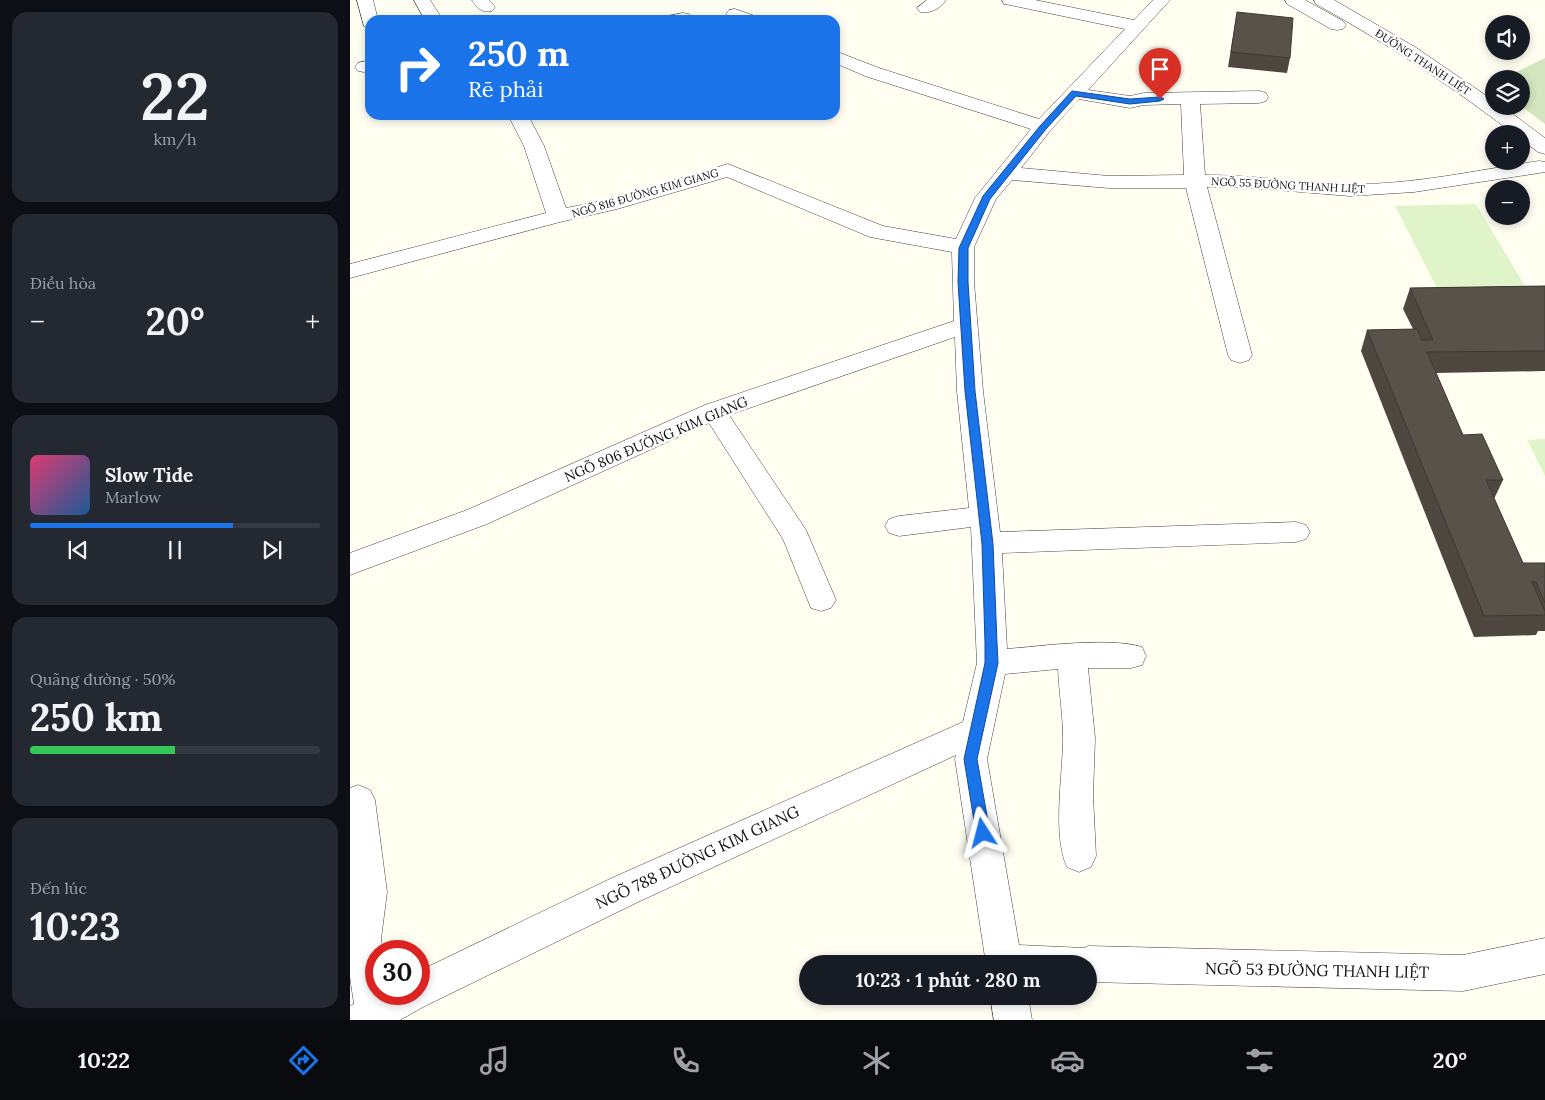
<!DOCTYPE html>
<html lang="vi">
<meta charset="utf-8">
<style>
:root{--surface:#171b24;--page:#242831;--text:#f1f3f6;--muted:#9ea1a6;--line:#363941;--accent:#1a73e8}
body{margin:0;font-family:Lora,serif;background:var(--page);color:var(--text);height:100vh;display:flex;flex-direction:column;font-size:19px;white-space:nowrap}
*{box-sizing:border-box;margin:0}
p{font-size:16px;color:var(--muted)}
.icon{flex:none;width:28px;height:28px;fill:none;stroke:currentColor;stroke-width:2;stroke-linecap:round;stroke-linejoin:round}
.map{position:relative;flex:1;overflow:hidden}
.drawer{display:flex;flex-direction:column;gap:12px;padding:12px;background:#0d0f14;width:350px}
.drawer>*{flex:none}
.banner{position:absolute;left:15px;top:15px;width:475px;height:105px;border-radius:15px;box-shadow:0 2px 8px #0003;background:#1a73e8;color:#fff;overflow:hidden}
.fabs{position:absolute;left:1135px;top:15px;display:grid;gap:10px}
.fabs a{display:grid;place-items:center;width:45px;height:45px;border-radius:50%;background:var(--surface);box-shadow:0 2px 8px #0003;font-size:25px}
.speed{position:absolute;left:15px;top:940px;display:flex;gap:10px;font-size:25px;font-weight:700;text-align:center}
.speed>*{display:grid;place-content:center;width:65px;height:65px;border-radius:50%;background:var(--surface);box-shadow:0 2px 8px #0003;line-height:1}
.speed .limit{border:8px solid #d22;background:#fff;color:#111}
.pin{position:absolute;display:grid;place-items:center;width:42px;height:42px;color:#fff;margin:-51px -21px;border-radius:50% 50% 50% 0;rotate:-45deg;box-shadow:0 0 5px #0007}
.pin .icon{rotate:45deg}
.me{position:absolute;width:55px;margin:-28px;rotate:351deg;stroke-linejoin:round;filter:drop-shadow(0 0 4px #0008)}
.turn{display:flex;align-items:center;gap:18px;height:105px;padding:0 20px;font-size:22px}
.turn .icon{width:65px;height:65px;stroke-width:2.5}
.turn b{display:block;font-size:35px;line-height:42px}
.big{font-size:38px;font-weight:700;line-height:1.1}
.drawer .tile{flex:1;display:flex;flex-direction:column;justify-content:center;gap:8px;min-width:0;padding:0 18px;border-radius:15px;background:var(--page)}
.drawer .dial{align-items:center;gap:0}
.dial b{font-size:65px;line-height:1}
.song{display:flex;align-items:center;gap:15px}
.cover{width:60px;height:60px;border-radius:8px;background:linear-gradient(135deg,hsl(340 70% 55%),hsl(210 70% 35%))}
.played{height:5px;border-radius:2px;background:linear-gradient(90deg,var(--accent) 70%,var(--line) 70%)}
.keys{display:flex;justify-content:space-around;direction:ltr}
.heat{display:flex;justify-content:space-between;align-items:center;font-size:28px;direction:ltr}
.charge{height:8px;border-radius:4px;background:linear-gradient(90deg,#34c759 50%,var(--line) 0)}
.trip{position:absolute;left:449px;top:955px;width:298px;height:50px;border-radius:25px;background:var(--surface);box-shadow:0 2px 8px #0003;font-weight:700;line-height:50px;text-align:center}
.tab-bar{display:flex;height:80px;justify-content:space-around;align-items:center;background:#090b0e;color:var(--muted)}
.tab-bar .icon{width:35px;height:35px}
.tab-bar .selected{color:var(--accent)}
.tab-bar b{font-size:22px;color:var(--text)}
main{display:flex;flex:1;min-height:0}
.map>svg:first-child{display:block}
.cemetery{fill:#d2e5bf}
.pitch{fill:#dff5c9}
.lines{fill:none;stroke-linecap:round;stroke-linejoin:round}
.minor-casing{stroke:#424242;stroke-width:1}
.minor{fill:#fff;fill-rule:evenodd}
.wall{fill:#4d4740}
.building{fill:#59524a;stroke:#3e3934}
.route{fill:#1a73e8;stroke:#114b97}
.labels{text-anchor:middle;stroke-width:5;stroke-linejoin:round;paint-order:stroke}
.far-street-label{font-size:11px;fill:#0f0f0f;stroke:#fff}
.street-label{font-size:14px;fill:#0f0f0f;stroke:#fff}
.near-street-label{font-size:16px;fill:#0f0f0f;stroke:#fff}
</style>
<main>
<section class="drawer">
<div class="tile dial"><b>22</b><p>km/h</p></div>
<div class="tile"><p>Điều hòa</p>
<div class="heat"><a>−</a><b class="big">20°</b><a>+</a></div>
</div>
<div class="tile">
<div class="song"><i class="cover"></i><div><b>Slow Tide</b><p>Marlow</p></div></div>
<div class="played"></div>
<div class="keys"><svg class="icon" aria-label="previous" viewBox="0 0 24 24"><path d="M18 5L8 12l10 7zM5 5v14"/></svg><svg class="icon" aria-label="pause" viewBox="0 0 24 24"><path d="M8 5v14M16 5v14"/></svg><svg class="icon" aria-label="next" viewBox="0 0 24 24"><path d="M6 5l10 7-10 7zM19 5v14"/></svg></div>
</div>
<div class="tile"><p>Quãng đường · 50%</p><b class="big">250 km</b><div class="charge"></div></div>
<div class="tile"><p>Đến lúc</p><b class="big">10:23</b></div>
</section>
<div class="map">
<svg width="1195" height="1020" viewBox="0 0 1195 1020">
<rect width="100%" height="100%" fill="#fffef1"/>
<path class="cemetery" d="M 1195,58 L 1195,124 L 1171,106 L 1171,79 L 1152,79 Z"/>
<path class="pitch" d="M 1126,204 L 1178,291 L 1090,294 L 1045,206 Z
M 1195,439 L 1195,476 L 1177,440 Z"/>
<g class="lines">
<defs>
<path id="minor" d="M 7,0 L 23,0 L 28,20 L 20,20 L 20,27 L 14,26 Z
M 64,0 L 80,0 L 93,20 L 75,20 Z
M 122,0 L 139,0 L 145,7 L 142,11 C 131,13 127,8 122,0 Z
M 577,0 L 596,0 C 590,9 580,14 570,12 L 567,8 Z
M 652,0 L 685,0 L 784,20 L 803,0 L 820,0 L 738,90 L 780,96 L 794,93 L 909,91 L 916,93 L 918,97 L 916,101 L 909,103 L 850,104 L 855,175 C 903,175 951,183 1000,184 C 1063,185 1127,170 1189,161 L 1195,162 L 1195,172 L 1189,173 L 1064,192 L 1000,196 L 889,187 L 857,187 L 902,355 L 899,360 L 890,363 L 881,360 L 878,355 L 836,188 L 759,188 L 662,180 L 646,199 L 624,247 L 624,282 L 633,391 L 650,532 L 946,522 L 956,525 L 960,532 L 956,539 L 946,542 L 652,553 L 657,649 C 692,646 759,637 792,647 L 796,656 L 792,665 L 781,668 L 738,668 L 745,738 L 743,796 L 746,856 L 741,867 L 729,872 L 717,867 C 702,835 713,774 713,738 C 713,715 709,692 708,669 L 655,674 L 637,759 L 669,945 L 734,948 L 738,946 L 1113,955 L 1195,938 L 1195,974 L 1113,991 L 738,982 L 738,964 L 636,964 L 605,759 L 606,755 L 288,902 L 73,1007 L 50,1020 L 0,1020 L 0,1006 L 4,1004 L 0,977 L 0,788 L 8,785 L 20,790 L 25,800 L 37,892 L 31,939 L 33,951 L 26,951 L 26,994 L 69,994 L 69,971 L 262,878 L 613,722 L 627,663 L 621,527 L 549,536 L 539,533 L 535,526 L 539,519 L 549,516 L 619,508 L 607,391 L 605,337 L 379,415 L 456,530 L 486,600 L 481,608 L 471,611 L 461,608 L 433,539 L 359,423 L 137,524 L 0,575 L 0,553 L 117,510 L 355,405 L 604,321 L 602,252 L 520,237 L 377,177 L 267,209 L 210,222 L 0,278 L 0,264 L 196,213 L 174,146 L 158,115 L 178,115 L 194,146 L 216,208 L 256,200 L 378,164 L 533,226 L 606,239 L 625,198 L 681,129 L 515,76 L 485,63 L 485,51 L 529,68 L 689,119 L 775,29 L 660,5 L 654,4 ZM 729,99 L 780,108 L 794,105 L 831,104 L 834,175 L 759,176 L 671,168 L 700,131 Z
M 935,0 L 955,0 L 993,21 L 996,25 L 993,29 L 987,30 L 981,29 L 937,4 Z
M 964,0 L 984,0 L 1065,47 L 1144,101 L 1144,106 L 1152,106 L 1195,138 L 1195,154 L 1188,152 L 1171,139 L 1171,134 L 1164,134 C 1101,86 1035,42 966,4 Z
M 385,9 L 405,16 L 408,20 C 397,20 383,23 376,14 L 379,10 Z
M 333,13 L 339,14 L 342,18 L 340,20 L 315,20 L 318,16 Z
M 20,60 L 20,71 L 14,72 L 8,71 L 5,67 L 8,63 Z
M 640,996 L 678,996 L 682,1020 L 644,1020 Z"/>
</defs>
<use href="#minor" class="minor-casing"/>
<use href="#minor" class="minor"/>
</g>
<path class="wall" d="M 887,12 L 940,58 L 937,73 L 878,67 Z
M 1195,286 L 1195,371 L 1086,373 L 1113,435 L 1153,480 L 1144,499 L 1173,563 L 1195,563 L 1195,631 L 1188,631 L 1186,635 L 1124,637 L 1011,351 L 1017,330 L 1063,329 L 1053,309 L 1060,288 Z"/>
<path class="building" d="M 887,12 L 943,18 L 940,58 L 881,52 Z
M 1195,286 L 1195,351 L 1077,352 L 1113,435 L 1132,434 L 1153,480 L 1136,480 L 1173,563 L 1195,563 L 1195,603 L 1186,582 L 1182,582 L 1195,611 L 1195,615 L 1134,616 L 1017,330 L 1067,329 L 1072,340 L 1083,340 L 1060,288 Z"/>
<path class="route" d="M 722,91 L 780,99 L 810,97 L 814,99 L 810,101 L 780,104 L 726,96 L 696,129 L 640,199 L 618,248 L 618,282 L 625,391 L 643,544 L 647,643 L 648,663 L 627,759 L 640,833 L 638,837 L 633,839 L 628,837 L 626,833 L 614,759 L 635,663 L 635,643 L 632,544 L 615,391 L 608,282 L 609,248 L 633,196 L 690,126 Z"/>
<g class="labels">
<g class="far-street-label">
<text transform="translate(1073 62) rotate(33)" y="4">ĐƯỜNG THANH LIỆT</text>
<text transform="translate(938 185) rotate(3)" y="4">NGÕ 55 ĐƯỜNG THANH LIỆT</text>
<text transform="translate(295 193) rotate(-16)" y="4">NGÕ 816 ĐƯỜNG KIM GIANG</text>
</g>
<g class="street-label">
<text transform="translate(306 439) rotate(-23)" y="5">NGÕ 806 ĐƯỜNG KIM GIANG</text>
</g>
<g class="near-street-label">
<text transform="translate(347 857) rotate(-25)" y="6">NGÕ 788 ĐƯỜNG KIM GIANG</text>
<text transform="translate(967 970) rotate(1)" y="6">NGÕ 53 ĐƯỜNG THANH LIỆT</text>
</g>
</g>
</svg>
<div class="fabs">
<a><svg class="icon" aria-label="sound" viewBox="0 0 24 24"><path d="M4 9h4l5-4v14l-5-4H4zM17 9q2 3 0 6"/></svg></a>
<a><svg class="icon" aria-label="layers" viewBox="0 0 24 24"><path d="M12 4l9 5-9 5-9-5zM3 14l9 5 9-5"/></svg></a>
<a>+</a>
<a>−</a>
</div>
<div class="speed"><div class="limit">30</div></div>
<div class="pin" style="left:810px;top:99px;background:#d93025"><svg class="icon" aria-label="arrive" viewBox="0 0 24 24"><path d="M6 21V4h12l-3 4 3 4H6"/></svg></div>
<svg class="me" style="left:633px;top:833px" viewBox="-20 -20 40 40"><path d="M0-17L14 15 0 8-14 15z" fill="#1a73e8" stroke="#fff" stroke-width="4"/></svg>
<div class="trip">10:23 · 1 phút · 280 m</div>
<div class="banner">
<div class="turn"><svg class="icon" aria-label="right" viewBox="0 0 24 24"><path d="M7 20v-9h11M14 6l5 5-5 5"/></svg><div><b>250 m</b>Rẽ phải</div></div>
</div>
</div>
</main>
<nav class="tab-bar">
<b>10:22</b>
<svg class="icon selected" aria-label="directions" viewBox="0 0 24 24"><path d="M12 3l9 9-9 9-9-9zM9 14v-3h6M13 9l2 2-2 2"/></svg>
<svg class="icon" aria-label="music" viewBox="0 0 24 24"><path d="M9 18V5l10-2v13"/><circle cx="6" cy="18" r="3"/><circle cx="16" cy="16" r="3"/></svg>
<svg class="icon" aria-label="phone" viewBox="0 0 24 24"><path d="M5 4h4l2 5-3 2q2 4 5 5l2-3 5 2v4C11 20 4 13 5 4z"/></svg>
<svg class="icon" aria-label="climate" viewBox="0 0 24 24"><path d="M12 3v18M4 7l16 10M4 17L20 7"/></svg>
<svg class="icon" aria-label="car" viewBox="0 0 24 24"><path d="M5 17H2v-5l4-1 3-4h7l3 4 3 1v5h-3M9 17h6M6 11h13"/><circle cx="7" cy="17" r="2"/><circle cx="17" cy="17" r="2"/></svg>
<svg class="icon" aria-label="filters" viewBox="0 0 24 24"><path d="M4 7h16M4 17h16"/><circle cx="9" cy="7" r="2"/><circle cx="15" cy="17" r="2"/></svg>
<b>20°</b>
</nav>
